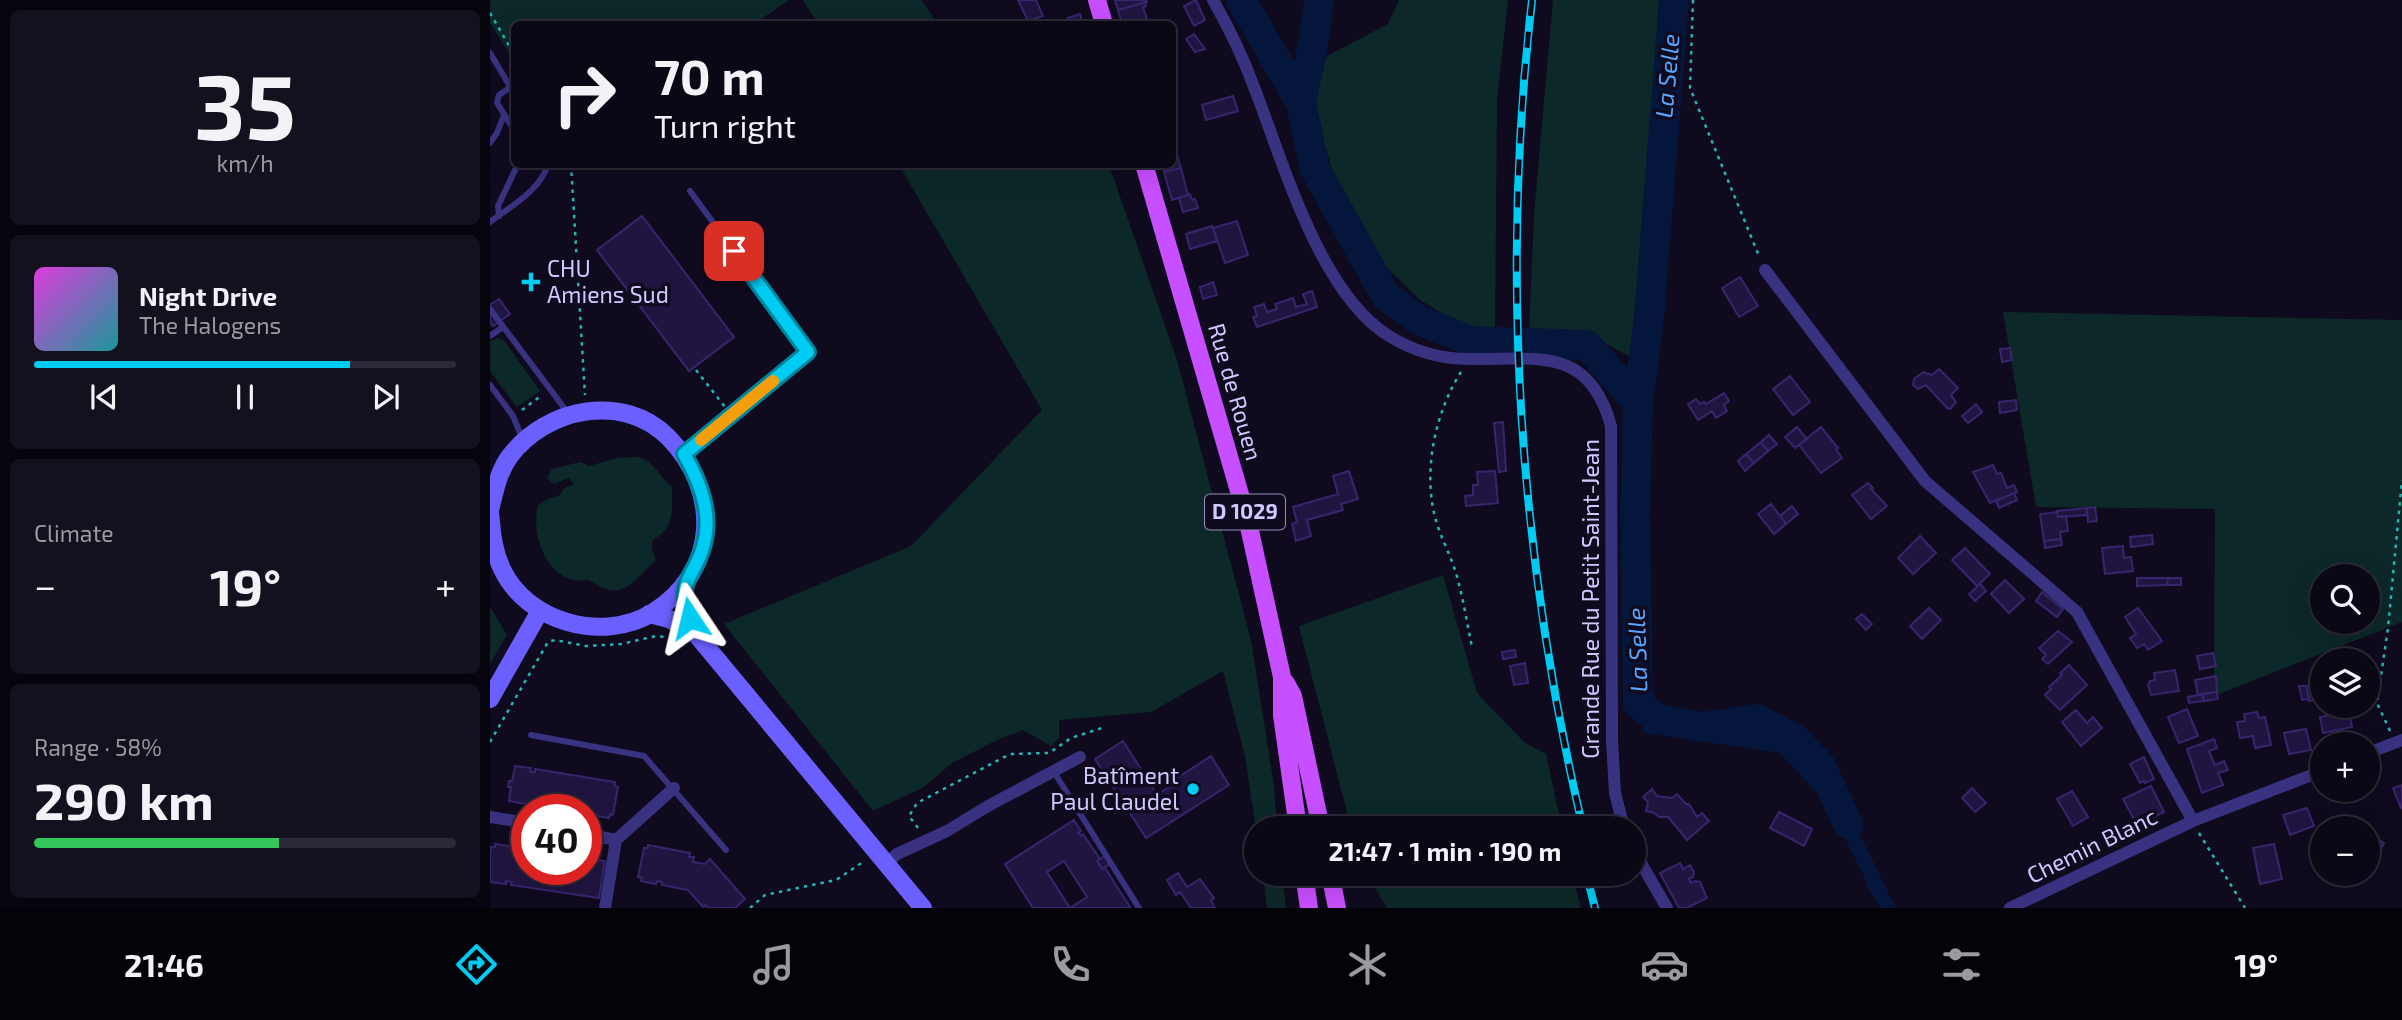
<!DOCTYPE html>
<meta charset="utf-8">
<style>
:root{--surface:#0b0816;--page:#14111f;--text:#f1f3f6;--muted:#9a9aa1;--line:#2b2935;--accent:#00ccf3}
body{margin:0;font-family:"Exo 2",sans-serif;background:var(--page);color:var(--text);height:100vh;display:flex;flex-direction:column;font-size:26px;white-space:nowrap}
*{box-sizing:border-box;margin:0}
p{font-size:23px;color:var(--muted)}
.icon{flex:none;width:38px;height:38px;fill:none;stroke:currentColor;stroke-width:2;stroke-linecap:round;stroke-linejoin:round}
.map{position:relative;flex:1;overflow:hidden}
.side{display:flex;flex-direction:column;gap:10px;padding:10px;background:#06040c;width:490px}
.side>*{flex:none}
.top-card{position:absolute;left:21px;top:21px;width:665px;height:147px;border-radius:10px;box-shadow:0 7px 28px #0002,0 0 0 2px var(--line);background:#0b0816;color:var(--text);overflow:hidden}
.fabs{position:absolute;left:1820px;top:564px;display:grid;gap:14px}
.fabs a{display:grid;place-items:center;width:70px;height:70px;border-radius:50%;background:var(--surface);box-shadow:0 7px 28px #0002,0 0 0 2px var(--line);font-size:35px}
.speed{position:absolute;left:21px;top:794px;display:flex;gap:14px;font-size:35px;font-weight:700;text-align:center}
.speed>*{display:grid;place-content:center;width:91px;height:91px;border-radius:50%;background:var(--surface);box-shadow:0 7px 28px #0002,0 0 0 2px var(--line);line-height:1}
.speed .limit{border:10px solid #d22;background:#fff;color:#111}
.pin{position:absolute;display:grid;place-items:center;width:60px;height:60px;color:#fff;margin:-30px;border-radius:14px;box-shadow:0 4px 10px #0006}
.me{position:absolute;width:77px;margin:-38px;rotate:350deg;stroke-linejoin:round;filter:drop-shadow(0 0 5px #0008)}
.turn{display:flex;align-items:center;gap:24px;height:147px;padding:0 28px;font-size:32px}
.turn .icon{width:91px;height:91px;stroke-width:2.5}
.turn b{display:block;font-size:49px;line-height:60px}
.big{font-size:52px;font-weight:700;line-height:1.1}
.side .card{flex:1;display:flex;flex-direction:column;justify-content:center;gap:10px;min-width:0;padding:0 24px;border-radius:10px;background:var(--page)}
.side .dial{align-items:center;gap:0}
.dial b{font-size:91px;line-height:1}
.song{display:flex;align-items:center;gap:21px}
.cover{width:84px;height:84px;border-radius:10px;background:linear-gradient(135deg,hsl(300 70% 55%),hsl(180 70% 35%))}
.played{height:7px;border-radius:4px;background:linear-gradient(90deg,var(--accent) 75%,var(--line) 75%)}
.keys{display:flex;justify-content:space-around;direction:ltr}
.heat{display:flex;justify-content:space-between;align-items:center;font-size:38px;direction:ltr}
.charge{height:10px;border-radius:5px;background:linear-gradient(90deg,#34c759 58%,var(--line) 0)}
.trip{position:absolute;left:754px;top:816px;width:402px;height:70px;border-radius:35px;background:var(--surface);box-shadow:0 7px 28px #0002,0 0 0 2px var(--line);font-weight:700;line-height:70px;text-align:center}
.tabs{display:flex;height:112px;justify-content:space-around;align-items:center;background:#040309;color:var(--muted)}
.tabs .icon{width:49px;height:49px}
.tabs .selected{color:var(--accent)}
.tabs b{font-size:32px;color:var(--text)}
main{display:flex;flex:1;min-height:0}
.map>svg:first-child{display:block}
.green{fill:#0d2828;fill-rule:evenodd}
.water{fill:#05163c}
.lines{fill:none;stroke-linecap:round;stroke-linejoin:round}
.river{stroke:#05163c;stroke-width:30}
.building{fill:#201540;stroke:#38256e;stroke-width:2}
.path{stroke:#24b6b6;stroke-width:2.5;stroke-dasharray:3.5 5;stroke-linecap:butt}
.lane{stroke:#393281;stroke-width:6}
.street{stroke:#393281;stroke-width:12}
.secondary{stroke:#6c5fff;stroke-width:18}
.primary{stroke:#c84fff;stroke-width:18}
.rail-casing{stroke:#00ccf3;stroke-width:8}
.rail{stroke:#0f0a1e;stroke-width:5;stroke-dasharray:16;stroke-linecap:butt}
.route-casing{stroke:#00859e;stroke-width:18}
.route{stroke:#00ccf3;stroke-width:12}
.slow{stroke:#f59e0b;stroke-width:12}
.poi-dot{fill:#00ccf3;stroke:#0f0a1e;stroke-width:2.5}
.labels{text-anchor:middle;stroke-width:7;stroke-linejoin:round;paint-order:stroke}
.shield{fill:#0f0a1e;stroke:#978fbc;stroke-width:2}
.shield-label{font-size:21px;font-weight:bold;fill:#d1c8ff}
.poi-label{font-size:23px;fill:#d1c8ff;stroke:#0f0a1e;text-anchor:start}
.street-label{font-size:23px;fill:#d1c8ff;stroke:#0f0a1e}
.water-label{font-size:24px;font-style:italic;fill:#56a6ff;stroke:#0f0a1e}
</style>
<main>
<section class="side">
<div class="card dial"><b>35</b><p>km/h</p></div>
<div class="card">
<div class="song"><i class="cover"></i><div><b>Night Drive</b><p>The Halogens</p></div></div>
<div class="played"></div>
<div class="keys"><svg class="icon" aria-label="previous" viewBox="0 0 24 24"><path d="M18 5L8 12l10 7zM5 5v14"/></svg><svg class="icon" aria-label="pause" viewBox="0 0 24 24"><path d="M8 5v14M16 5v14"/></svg><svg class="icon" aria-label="next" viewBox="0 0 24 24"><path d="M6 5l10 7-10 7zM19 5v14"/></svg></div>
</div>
<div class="card"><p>Climate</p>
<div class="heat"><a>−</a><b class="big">19°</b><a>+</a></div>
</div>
<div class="card"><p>Range · 58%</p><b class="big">290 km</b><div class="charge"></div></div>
</section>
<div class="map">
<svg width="1912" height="908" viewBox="0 0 1912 908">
<rect width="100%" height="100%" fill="#0f0a1e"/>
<path class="green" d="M 0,0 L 299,0 L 264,24 L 24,24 L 24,62 L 0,22 Z
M 313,0 L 432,0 L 447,24 L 328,24 Z
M 909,0 L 1018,0 L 1007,100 L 1005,330 L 970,324 L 930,300 L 891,262 L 844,176 L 821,99 L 837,56 L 898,24 Z
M 1063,0 L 1174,0 L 1144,359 L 1097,333 L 1039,330 L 1044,215 Z
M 409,165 L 619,165 L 687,360 L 761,640 L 784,786 L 787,828 L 766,829 L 755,756 L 733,671 L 661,712 L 569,720 L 569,738 L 561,746 L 533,730 L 507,740 L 462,763 L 434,787 L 383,811 L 234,624 L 421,546 L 552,410 Z
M 1513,312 L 1912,320 L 1912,622 L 1724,696 L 1725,509 L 1546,507 ZM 1832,576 L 1878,576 L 1878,621 L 1832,621 Z
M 8,338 L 14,340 L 50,391 L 27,407 L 0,371 L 0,341 Z
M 127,458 C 134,458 144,456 151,458 C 164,462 171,479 182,487 C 181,514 187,524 162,541 L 162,549 L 166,560 C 153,571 139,594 119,590 C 113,589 105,583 98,580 C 59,587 40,537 48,505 L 58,499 L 70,495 L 73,489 L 84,484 L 79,478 L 64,484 L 57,478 L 62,469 L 90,462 L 99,466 Z
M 953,575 L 987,693 L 1034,742 L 1056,754 L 1072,828 L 861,828 L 809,626 Z
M 0,607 L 17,635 L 0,664 Z
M 773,873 L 792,873 L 796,908 L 777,908 Z
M 876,873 L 1082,873 L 1091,908 L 897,908 Z"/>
<path class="water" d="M 1151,725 C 1185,725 1277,727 1303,747 C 1353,786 1378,853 1406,908 L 1390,908 L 1377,886 L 1372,872 L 1339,806 L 1290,753 L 1154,733 Z"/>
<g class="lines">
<path class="river" d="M 751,0 L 811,103 L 825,169 L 896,296 L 929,320 L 981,341 L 1097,345 L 1148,403 L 1145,513 L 1148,703 L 1168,719 L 1212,727 L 1267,719 L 1305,739 L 1331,766 L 1358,824
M 811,103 L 824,40 L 829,0
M 1148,403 L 1159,318 L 1184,0"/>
</g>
<path class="building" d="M 528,0 L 546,0 L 553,16 L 538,21 Z
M 625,0 L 656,0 L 657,2 L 628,10 Z
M 706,0 L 715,20 L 704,26 L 694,6 Z
M 655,2 L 656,6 L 653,7 L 658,23 L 632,24 L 628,10 Z
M 590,14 L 593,24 L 580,24 L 578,18 Z
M 704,34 L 715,49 L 705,52 L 696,39 Z
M 743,96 L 748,111 L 716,120 L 712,105 Z
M 682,140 L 691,168 L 674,172 L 672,164 L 682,164 Z
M 691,168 L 698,195 L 682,200 L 674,172 Z
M 700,194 L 702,200 L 705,199 L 708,208 L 693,212 L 689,198 Z
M 152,216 L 244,337 L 199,371 L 107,250 Z
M 747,221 L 758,255 L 735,263 L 723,228 Z
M 722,226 L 727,241 L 700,249 L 696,234 Z
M 1250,277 L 1268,306 L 1249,317 L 1232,288 Z
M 723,282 L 727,295 L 713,299 L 710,287 Z
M 822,291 L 827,307 L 767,327 L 763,317 L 767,316 L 764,307 L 774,304 L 777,312 L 787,309 L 785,304 L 803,298 L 806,307 L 817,304 L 813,294 Z
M 9,299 L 20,314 L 3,326 L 0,322 L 0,305 Z
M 1520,348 L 1522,360 L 1512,362 L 1510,349 Z
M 1449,369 L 1468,388 L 1461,395 L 1466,402 L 1460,409 L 1457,408 L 1436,385 L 1428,389 L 1423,385 L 1424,379 L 1433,372 L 1442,375 Z
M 1300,376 L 1320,402 L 1303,415 L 1283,389 Z
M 1234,393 L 1239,401 L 1234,405 L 1237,411 L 1226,418 L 1222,411 L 1208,420 L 1198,404 L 1206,399 L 1210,404 L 1214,402 L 1216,404 Z
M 1526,400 L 1527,410 L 1510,413 L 1509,402 Z
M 1486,404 L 1492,412 L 1478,423 L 1472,416 Z
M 1013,422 L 1016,471 L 1009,472 L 1004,423 Z
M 1307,427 L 1317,439 L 1305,448 L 1295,437 Z
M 1331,427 L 1348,448 L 1346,449 L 1352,458 L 1331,473 L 1309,445 Z
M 1279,435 L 1287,444 L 1278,451 L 1271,442 Z
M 1271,442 L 1278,451 L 1264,463 L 1256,454 Z
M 1256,454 L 1264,463 L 1255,471 L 1248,461 Z
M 1503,465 L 1507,474 L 1511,473 L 1517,488 L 1524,485 L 1527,492 L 1500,503 L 1483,472 Z
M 859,471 L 868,499 L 851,504 L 853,510 L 817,520 L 821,536 L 806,541 L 802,524 L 807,522 L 803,507 L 848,494 L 843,476 Z
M 1005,471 L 1008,503 L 976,506 L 975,496 L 983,495 L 983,485 L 988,485 L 987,472 Z
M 1378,483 L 1383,488 L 1381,489 L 1397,506 L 1381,519 L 1362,495 Z
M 1524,493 L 1527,500 L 1509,508 L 1506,501 Z
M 1281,504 L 1296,524 L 1284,534 L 1268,514 Z
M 1302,506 L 1308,514 L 1296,524 L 1290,516 Z
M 1605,507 L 1607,521 L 1598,522 L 1597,508 Z
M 1597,508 L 1597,515 L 1568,517 L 1567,511 Z
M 1567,512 L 1568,517 L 1576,516 L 1578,531 L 1570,532 L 1571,539 L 1554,541 L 1550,514 Z
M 1662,535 L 1663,544 L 1641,547 L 1640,537 Z
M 1430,536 L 1446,553 L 1423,574 L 1408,558 Z
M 1571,539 L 1572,545 L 1555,548 L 1554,541 Z
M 1633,546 L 1634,558 L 1641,557 L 1643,571 L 1615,574 L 1612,548 Z
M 1475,548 L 1500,574 L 1487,586 L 1462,560 Z
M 1647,578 L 1678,578 L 1677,585 L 1647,586 Z
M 1678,578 L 1691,578 L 1691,585 L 1677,585 Z
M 1515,580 L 1534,599 L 1519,613 L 1501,594 Z
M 1490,584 L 1496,591 L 1485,601 L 1479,594 Z
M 1552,592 L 1573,609 L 1567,617 L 1546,601 Z
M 1439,608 L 1451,620 L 1432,639 L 1420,626 Z
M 1648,608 L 1672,641 L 1658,650 L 1654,644 L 1647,648 L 1640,638 L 1646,634 L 1635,617 Z
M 1372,614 L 1382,624 L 1376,630 L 1366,619 Z
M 1568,631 L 1582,642 L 1558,664 L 1552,659 L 1556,655 L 1549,648 Z
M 1025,650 L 1026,657 L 1013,659 L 1012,652 Z
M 1723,653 L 1726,666 L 1710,669 L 1707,656 Z
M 1035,663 L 1038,683 L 1024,685 L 1020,666 Z
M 1579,665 L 1597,685 L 1570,710 L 1555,695 L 1561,689 L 1559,687 L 1572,675 L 1570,673 Z
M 1685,670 L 1689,691 L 1661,695 L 1658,685 L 1660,681 L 1665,680 L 1664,673 Z
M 1726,676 L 1727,692 L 1708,695 L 1705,680 Z
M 1824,685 L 1827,700 L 1819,701 L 1816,686 Z
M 1809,686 L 1816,686 L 1819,699 L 1812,700 Z
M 1727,692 L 1728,699 L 1714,701 L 1713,694 Z
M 1713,694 L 1714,701 L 1699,703 L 1698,697 Z
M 1697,709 L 1708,736 L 1689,743 L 1678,717 Z
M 1586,710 L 1597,723 L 1603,717 L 1612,728 L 1591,746 L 1572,722 Z
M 1859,711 L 1862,727 L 1833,733 L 1830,717 Z
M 1767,712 L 1769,718 L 1775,717 L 1781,745 L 1765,748 L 1763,736 L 1750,738 L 1747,722 L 1755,721 L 1754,714 Z
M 1816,729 L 1821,750 L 1799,754 L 1794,733 Z
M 1724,739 L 1727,748 L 1719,751 L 1725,765 L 1734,761 L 1738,770 L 1728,773 L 1733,785 L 1712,793 L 1697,749 Z
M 633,741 L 667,794 L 686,783 L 684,780 L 721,756 L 739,785 L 656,838 L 605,759 Z
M 1654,757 L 1664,779 L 1655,783 L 1654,781 L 1650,783 L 1640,764 Z
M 25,766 L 41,768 L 40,772 L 45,772 L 45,769 L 125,782 L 125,786 L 128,787 L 123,815 L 120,814 L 119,818 L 96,814 L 96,810 L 75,810 L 75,807 L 64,805 L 63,809 L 19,801 L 21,787 L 18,787 L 19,781 L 22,781 Z
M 1912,785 L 1912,807 L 1911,808 L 1903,788 Z
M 1661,786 L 1674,812 L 1647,825 L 1633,799 Z
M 1482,788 L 1496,803 L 1485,812 L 1472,798 Z
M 1162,789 L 1167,796 L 1182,798 L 1187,794 L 1196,804 L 1199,804 L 1207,817 L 1212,813 L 1219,821 L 1197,840 L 1178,817 L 1169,817 L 1164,813 L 1156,811 L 1158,802 L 1153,797 Z
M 1582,791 L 1598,817 L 1583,826 L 1567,799 Z
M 1817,808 L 1824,826 L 1800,835 L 1793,815 Z
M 1289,812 L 1322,829 L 1314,846 L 1280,828 Z
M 584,820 L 591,831 L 588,833 L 591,836 L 593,834 L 610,859 L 607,861 L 612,869 L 615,868 L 640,907 L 638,908 L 580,908 L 597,897 L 574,861 L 557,872 L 580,908 L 543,908 L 515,864 Z
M 1879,835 L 1894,843 L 1887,857 L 1878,852 Z
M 5,844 L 37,849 L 37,870 L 96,870 L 96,858 L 115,861 L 109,898 L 21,885 L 22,882 L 16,881 L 16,884 L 0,882 L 0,855 L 1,847 L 5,847 Z
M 1784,844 L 1792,879 L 1770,884 L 1763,848 Z
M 158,845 L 200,853 L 199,857 L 204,857 L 203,862 L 215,864 L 220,859 L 255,899 L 245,908 L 218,908 L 215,905 L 213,907 L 198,890 L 172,885 L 172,882 L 167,881 L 166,884 L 151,881 L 152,878 L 148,877 L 154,848 L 158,848 Z
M 1828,848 L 1832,850 L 1829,863 L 1822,860 Z
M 616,855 L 622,863 L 612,869 L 607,861 Z
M 1190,863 L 1193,869 L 1200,865 L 1204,872 L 1203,877 L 1199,879 L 1201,883 L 1205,881 L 1210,882 L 1217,898 L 1197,908 L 1189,908 L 1170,873 Z
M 688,873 L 697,887 L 710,879 L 724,898 L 721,901 L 725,908 L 701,908 L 690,892 L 686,895 L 677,880 Z"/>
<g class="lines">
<path class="path" d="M 1203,0 L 1200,88 L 1269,256
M 0,13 L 24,54
M 81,164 L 95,395
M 206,370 L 235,407
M 971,372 C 945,413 933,470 945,517 C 950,536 960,554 966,573 C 973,597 977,623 982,647
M 32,410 L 52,395
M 1900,731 L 1887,703 L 1898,628 L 1912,480
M 0,742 L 58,642 L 65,640 L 96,646 L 131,644 L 166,636 L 176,637
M 428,828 L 419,816 L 427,803 L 520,754 L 559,753 L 581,738 L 612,728
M 1709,833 L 1755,908
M 260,908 L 275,895 L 346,880 L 373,862"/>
<path class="lane" d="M 0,53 L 24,93
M 21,87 L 9,95 L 7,103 L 24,130
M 0,143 L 7,133 L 14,115
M 9,216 L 8,206 L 28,164
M 0,222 C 20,207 51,190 58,164
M 0,309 L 78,413
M 0,336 L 13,327
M 0,385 L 23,416 L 33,440
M 194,454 L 318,352 L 200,191
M 41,735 L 154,756 L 236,850
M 564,772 L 649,908"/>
<path class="street" d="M 723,0 C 739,28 753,57 764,87 C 793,161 829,293 899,336 C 923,351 952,359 980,359 C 1046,360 1099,345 1121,426 L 1122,741 L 1125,793 L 1134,828
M 1275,270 L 1435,481 L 1587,612 L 1703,821
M 1878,753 L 1912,740
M 0,817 L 37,823
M 96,834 L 126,840
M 1144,851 L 1177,908
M 396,863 L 407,854 L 457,831 L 498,806 L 590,757
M 115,908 L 126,840 L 184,788
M 1520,908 L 1703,821 L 1832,771"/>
<path class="secondary" d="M 0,510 C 5,491 8,472 20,456 C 56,408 133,392 178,437 C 231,491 229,572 162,613 C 112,643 37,622 12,569 C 3,550 2,533 0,512
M 194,584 L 193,600 L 205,633 L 433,908
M 159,614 L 179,619 L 205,633
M 0,699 L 50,611"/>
<path class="primary" d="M 607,0 L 614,24
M 654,164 L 758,522 L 792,677 L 792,715 L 808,828
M 796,683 L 803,696 L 831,828
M 814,873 L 819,908
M 840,873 L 847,908"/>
<defs>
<path id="rail" d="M 1042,0 C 1010,276 1029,558 1093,828
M 1096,873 L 1105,908"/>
</defs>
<use href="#rail" class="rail-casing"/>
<use href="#rail" class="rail"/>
</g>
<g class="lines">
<defs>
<path id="route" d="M 200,618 C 186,579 203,581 213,547 C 223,514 210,482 194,454 L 318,352 L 244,251"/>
</defs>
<use href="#route" class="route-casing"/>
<use href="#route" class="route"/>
<path class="slow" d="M 211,440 L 283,381"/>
</g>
<g class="poi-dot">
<path d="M37.5 271.5h7v7h7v7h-7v7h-7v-7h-7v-7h7z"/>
<circle cx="703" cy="789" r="7"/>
</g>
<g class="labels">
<rect class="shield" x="715" y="494.5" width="80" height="35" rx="5"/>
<g class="shield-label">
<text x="755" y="519">D 1029</text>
</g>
<g class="poi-label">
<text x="57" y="277">CHU<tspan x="57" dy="26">Amiens Sud</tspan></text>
<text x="689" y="784" text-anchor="end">Batîment<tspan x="689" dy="26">Paul Claudel</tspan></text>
</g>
<g class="street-label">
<text transform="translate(745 392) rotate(74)" y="8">Rue de Rouen</text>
<text transform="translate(1101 599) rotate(-90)" y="8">Grande Rue du Petit Saint-Jean</text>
<text transform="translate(1602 846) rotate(-26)" y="8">Chemin Blanc</text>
</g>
<g class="water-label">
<text transform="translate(1178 76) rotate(-85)" y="8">La Selle</text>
<text transform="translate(1148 650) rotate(-92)" y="8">La Selle</text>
</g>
</g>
</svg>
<div class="fabs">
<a><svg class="icon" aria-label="search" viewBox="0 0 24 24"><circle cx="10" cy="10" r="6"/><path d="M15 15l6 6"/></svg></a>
<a><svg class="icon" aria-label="layers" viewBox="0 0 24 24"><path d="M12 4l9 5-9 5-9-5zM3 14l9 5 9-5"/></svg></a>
<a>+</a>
<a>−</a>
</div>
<div class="speed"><div class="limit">40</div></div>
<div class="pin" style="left:244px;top:251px;background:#d93025"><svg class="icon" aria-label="arrive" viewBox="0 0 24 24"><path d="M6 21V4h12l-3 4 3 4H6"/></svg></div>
<svg class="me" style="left:200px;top:618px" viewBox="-20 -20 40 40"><path d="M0-17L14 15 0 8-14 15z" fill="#00ccf3" stroke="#fff" stroke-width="4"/></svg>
<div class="trip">21:47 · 1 min · 190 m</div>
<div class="top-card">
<div class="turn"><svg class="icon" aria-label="right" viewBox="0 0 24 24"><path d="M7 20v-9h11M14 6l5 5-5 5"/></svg><div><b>70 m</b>Turn right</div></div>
</div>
</div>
</main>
<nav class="tabs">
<b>21:46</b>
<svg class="icon selected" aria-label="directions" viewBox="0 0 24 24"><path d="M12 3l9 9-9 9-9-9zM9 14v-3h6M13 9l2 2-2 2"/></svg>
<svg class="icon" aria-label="music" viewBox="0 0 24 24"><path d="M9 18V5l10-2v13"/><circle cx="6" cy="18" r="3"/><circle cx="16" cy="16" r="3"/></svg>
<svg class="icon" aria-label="phone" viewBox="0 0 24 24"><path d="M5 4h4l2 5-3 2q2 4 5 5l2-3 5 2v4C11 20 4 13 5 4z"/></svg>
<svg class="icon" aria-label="climate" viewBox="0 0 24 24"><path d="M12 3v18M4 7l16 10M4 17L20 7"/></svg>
<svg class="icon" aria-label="car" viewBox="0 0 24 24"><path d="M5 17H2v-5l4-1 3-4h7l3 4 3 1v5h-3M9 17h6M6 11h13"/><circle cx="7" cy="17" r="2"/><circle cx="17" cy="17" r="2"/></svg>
<svg class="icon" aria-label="filters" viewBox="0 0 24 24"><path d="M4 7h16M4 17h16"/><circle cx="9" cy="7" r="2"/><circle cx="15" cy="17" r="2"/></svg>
<b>19°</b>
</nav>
